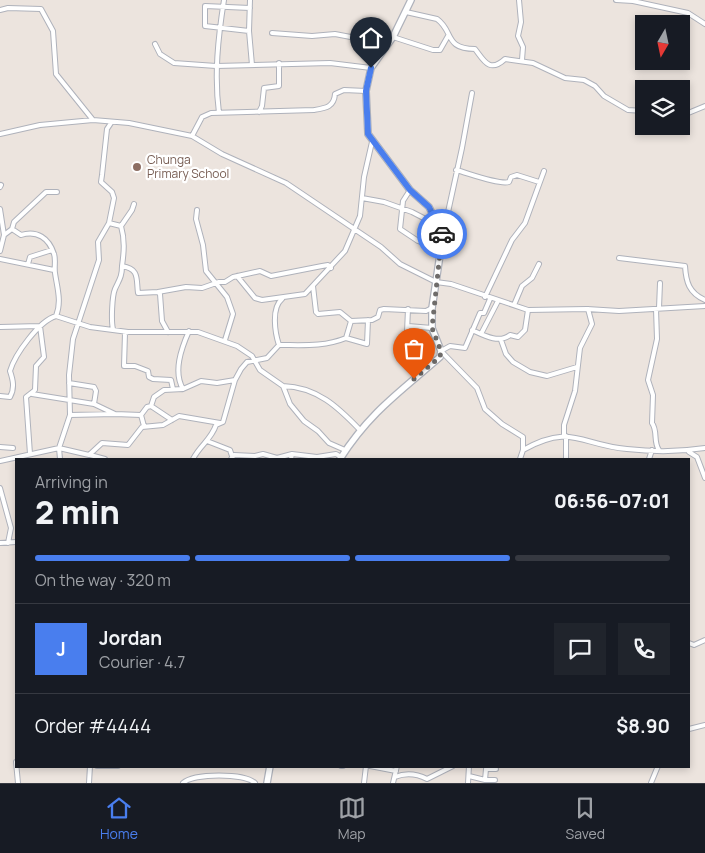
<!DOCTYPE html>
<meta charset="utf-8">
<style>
:root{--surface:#171b24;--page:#20242c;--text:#f1f3f6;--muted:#9ea1a6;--line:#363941;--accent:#497eee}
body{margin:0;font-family:Manrope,sans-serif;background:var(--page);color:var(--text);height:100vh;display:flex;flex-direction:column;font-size:19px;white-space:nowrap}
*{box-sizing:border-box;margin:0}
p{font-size:16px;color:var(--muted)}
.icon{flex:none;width:28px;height:28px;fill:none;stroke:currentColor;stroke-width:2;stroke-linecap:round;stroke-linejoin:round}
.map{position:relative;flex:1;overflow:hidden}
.sheet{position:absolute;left:15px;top:458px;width:675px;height:310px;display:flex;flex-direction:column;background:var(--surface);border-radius:0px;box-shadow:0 2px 8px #0003}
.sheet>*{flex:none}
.needle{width:32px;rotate:189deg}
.tools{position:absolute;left:635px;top:15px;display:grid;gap:10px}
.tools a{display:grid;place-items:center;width:55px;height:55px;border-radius:0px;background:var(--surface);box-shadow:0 2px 8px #0003;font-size:25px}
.pin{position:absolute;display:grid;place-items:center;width:42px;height:42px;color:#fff;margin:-51px -21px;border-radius:50% 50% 50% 0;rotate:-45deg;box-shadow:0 0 5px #0007}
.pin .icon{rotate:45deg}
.courier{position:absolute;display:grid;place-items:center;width:50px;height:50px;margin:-25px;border:4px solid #497eee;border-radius:50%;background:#fff;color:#222;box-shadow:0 1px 6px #0007}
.headline em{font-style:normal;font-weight:800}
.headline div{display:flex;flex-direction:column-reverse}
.headline{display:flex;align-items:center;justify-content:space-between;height:85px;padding:0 20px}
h1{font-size:32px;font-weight:800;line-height:38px}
.bar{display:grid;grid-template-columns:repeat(4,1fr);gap:8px 5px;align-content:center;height:60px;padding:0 20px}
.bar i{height:6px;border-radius:4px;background:var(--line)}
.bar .active{background:var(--accent)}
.bar p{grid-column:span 4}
.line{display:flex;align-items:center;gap:12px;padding:0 20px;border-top:1px solid var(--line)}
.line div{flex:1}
.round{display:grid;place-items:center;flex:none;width:52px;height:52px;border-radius:0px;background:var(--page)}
.tabs{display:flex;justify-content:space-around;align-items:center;height:70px;border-top:1px solid var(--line);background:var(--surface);font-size:14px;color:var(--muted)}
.tabs a{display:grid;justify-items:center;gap:2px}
.tabs .active{color:var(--accent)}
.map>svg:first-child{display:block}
</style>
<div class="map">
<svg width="705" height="783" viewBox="0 0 705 783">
<rect width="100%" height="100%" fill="#ece4de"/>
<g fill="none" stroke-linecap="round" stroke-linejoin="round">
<g stroke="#afb2bb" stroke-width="6">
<path id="street" d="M250 0 249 31 252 65
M519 0 521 22 518 36 523 47 522 60
M616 0 633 1 688 13 705 24
M0 10 8 8 41 9 53 31 56 74 93 120
M406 12 437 19C454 31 444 49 475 49 483 59 489 74 505 59L533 63 565 78 584 80 595 86 604 96 628 110 644 111
M249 31 205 26V6L250 8
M272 33 312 36 335 34 387 44
M393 37 433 50H440L448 36
M155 44 160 54 174 63 216 66 330 63 371 68
M259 112 262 106 264 88 279 86V63
M219 113C214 75 218 38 224 0
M681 116 705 106
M111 123 107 129 102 175 101 182 112 192 114 198 109 223 121 226C125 240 124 252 122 266 140 269 136 279 138 293L158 292 160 294 162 321 168 332
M0 134 40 125 93 120 129 123 192 136 222 154 286 183 381 247 400 264 436 282 451 284 528 310 587 309 619 311 705 306
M192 136 202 117 211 113 314 110C326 108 334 107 335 94L344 90 366 91
M456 170C468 173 499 185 509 182L511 177 517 175 539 182
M0 187 1 185
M410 190 403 201 400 229 418 241 442 250
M362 198 384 202 412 212 439 226
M0 209 4 235
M197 210 196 219 203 245 206 271 227 297 233 314 225 340
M121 226 132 210 134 204
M443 235 462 148 472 93
M0 251 4 235 12 229
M619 258 685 266C686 282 689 293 705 300
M0 259 54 270
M28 264 30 257 52 250
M237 276 255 298 262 300 305 294 345 251 360 216 364 177 372 142
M313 286 316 312 318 314 340 312 351 321
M158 292 186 287 202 288 219 282H225L233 277 260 271 271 276 322 266 328 265 331 268
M485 297 512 240 525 223 544 171
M490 299 484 313H480L465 348 450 346 441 351 477 388 485 409 502 424 523 437V450L520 459
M514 305 522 286 532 278 539 264
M659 308 660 283
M656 309 657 339 648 380 653 395 652 423C658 431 653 442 659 450
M56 316C62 302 57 287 55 273 54 267 56 259 54 254 49 238 37 230 21 235L12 229 14 222 46 192H57
M408 326 432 328
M0 327 40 326 44 357 36 366 35 390 26 397 30 454
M113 329C111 321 112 296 115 289 119 280 122 277 122 266
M472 330C483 335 499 344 510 335L518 337 525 330 528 310
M128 332 125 333 124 366H135L148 371 149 377 153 379 171 380 173 389
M481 334 498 301
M404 335 407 332 408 309
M346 338 367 344 368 320
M501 340 506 354 513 362 530 372 547 376 577 367
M279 345C302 345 324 347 346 338L351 321 372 320 378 317 380 310 384 309 426 311 432 308
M69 383 94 387 96 391 94 404 115 414 141 415
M283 386C317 387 338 407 360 430
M183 389C173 372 181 349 189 331
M32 394 94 404
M0 396 10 397C15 388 13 380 10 371 15 354 39 321 56 316L90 327 128 332H198L237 346 252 356 260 370 283 386 290 404 304 421 318 431 329 443 345 450
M151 406 172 420
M70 415 115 414
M144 426 141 415 147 407 151 406 154 397 164 390 183 389 201 381 217 383 235 380
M564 436V425L575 391 580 348 592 324 588 309
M566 436V459
M207 441 230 450 232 456
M0 447 13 448
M523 450C572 423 580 445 627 449 653 452 679 452 705 448
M689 452 697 457 705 478
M90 455 105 459
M60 459 59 448 89 455 102 443 128 445 142 427 163 425 179 416 220 423
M193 459C200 445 211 440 216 425L223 422 235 380 241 369 247 362 267 358 279 345C275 333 271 308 282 299
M231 459 234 455 255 456 263 454 277 458 292 454
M291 459 292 454 317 457 336 454 341 457
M649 459 652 450
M0 461 59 448 70 415 69 375 73 339 99 260 98 242 109 223
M0 488 11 528 8 543
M0 543 16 542
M689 643 694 645 705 640
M689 729 705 725
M16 762 18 783
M97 766H118
M341 766H343
M370 766 396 771
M469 776 485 780H495
M395 777C405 773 417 774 427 779L453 766
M485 780 486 769H496
M89 783 90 766
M183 783C194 773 244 773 255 783
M364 783 366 766
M393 783 397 766
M468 783 469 766
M651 783 658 766"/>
</g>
<g stroke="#afb2bb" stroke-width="8">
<path id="secondary" d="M340 459C370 412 400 392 440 357L441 351 432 328V308L443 235 429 207 410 190 368 134 366 91 371 68 393 37 411 0
M267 783 270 766"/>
</g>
<use href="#street" stroke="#fff" stroke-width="4"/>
<use href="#secondary" stroke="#fff" stroke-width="5.5"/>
</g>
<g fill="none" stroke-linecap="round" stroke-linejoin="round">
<path stroke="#6f6c6a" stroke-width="5" stroke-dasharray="0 9" d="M414 379 440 357 441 351 432 328 442 234"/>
<path stroke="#497eee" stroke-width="6" d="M371 68 366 91 368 134 410 190 429 207 442 234"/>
</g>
<circle fill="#8d6e63" stroke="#fff" stroke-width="2" cx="137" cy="167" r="5"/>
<g text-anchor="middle" stroke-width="4.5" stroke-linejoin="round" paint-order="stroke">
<g font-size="12" fill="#785e54" stroke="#fff" text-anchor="start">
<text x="147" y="164">Chunga<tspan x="147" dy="14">Primary School</tspan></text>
</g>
</g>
</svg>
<div class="tools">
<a><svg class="needle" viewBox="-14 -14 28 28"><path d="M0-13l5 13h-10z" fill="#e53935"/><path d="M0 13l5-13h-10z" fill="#9ea1a6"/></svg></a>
<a><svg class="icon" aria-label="layers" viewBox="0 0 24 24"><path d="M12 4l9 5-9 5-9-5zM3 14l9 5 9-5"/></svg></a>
</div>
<div class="pin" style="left:414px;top:379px;background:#ea580c"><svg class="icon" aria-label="bag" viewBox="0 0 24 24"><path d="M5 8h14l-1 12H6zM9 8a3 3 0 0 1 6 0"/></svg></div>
<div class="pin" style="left:371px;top:68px;background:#1f2937"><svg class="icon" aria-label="home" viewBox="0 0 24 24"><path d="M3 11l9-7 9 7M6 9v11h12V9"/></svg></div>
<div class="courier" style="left:442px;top:234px"><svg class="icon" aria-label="car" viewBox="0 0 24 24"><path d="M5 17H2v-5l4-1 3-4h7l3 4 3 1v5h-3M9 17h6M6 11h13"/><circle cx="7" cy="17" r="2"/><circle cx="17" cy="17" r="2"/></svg></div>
<section class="sheet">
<div class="headline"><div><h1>2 min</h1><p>Arriving in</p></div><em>06:56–07:01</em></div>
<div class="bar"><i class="active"></i><i class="active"></i><i class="active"></i><i></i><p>On the way · 320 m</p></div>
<div class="line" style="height:90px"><b class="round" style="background:var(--accent);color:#fff">J</b><div><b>Jordan</b><p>Courier · 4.7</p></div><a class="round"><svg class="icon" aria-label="chat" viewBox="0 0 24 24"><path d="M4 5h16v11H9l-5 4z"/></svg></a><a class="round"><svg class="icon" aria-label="phone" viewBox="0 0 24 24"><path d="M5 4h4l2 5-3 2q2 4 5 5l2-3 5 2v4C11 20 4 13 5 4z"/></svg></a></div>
<div class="line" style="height:65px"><div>Order #4444</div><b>$8.90</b></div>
</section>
</div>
<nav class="tabs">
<a class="active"><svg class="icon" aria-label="home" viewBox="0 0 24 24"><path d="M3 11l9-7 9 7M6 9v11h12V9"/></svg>Home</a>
<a><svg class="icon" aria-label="map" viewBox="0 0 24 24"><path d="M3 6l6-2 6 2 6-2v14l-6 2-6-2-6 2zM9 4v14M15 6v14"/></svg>Map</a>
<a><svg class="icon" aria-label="saved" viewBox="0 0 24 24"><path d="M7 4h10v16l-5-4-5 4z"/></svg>Saved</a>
</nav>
